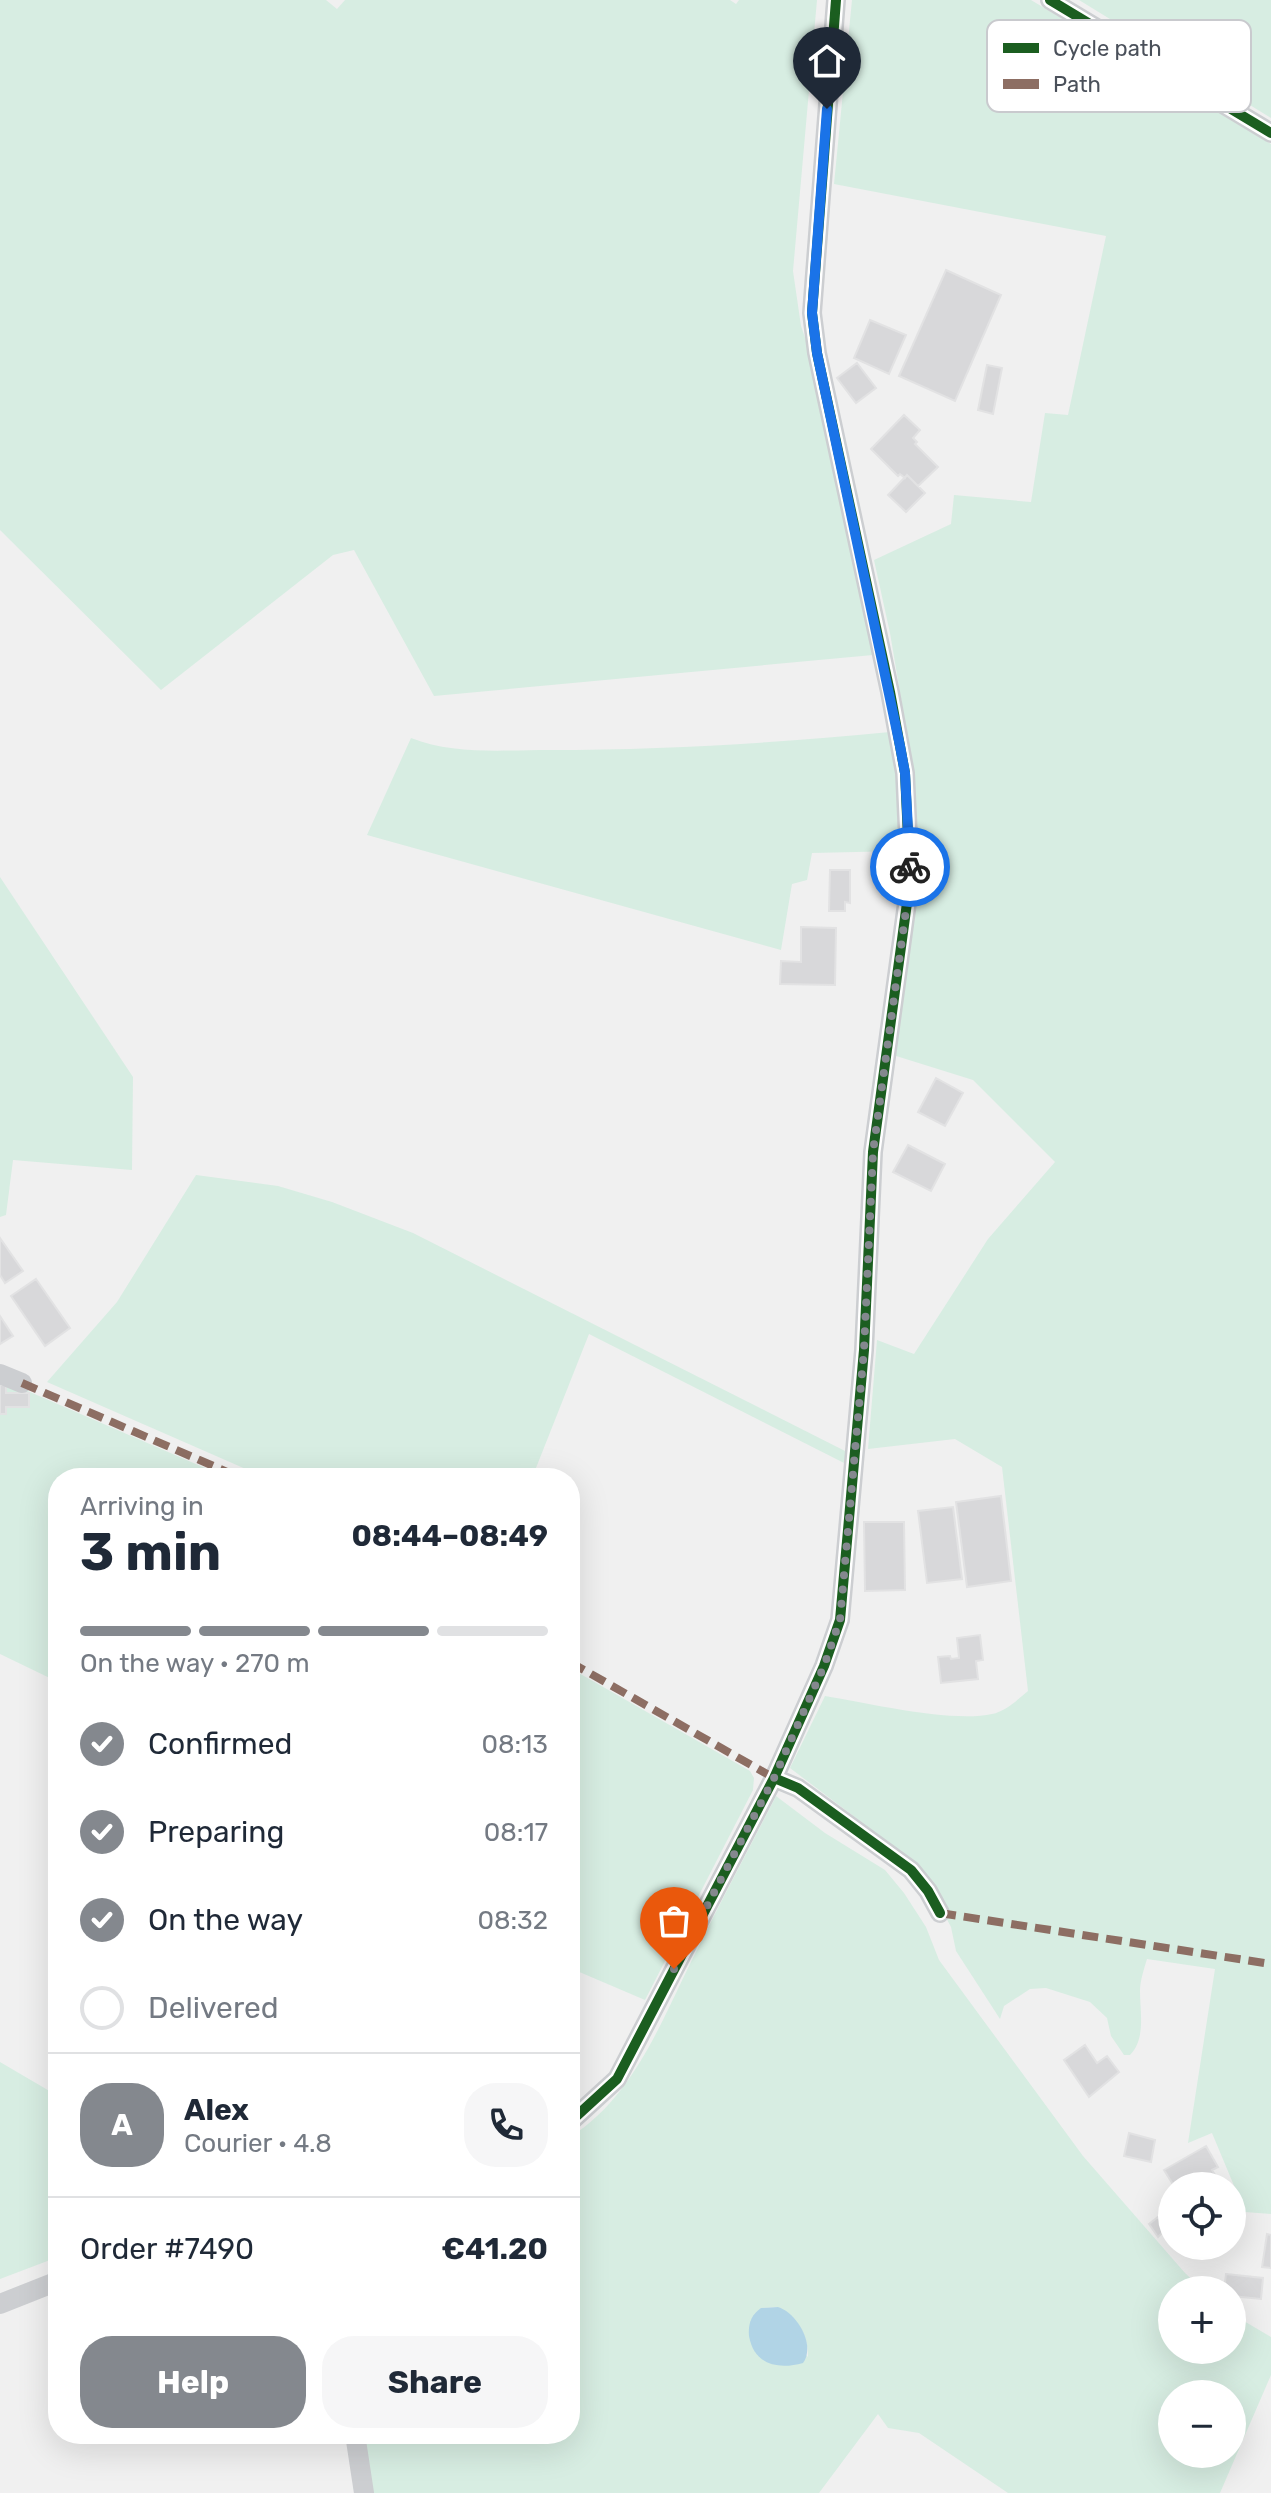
<!DOCTYPE html>
<meta charset="utf-8">
<style>
:root{--surface:#fff;--page:#f6f6f7;--text:#1f2937;--muted:#747a83;--line:#e0e1e3;--accent:#84888e}
body{margin:0;font-family:Rubik,sans-serif;background:var(--page);color:var(--text);height:100vh;display:flex;flex-direction:column;font-size:30px;white-space:nowrap}
*{box-sizing:border-box;margin:0}
p{font-size:26px;color:var(--muted)}
.icon{flex:none;width:44px;height:44px;fill:none;stroke:currentColor;stroke-width:2;stroke-linecap:round;stroke-linejoin:round}
.map{position:relative;flex:1;overflow:hidden}
.side{position:absolute;left:48px;top:1468px;width:532px;height:976px;display:flex;flex-direction:column;background:var(--surface);border-radius:32px;box-shadow:0 8px 32px #0002}
.side>*{flex:none}
.controls{position:absolute;left:1158px;top:2172px;display:grid;gap:16px}
.controls a{display:grid;place-items:center;width:88px;height:88px;border-radius:50%;background:var(--surface);box-shadow:0 8px 32px #0002;font-size:40px}
.pin{position:absolute;display:grid;place-items:center;width:68px;height:68px;color:#fff;margin:-82px -34px;border-radius:50% 50% 50% 0;rotate:-45deg;box-shadow:0 0 8px #0007}
.pin .icon{rotate:45deg}
.courier{position:absolute;display:grid;place-items:center;width:80px;height:80px;margin:-40px;border:6px solid #1a73e8;border-radius:50%;background:#fff;color:#222;box-shadow:0 2px 10px #0007}
.head em{font-style:normal;font-weight:700}
.head div{display:flex;flex-direction:column-reverse}
.head{display:flex;align-items:center;justify-content:space-between;height:136px;padding:0 32px}
h1{font-size:52px;font-weight:700;line-height:60px}
.bar{display:grid;grid-template-columns:repeat(4,1fr);gap:12px 8px;align-content:center;height:96px;padding:0 32px}
.bar i{height:10px;border-radius:6px;background:var(--line)}
.bar .selected{background:var(--accent)}
.bar p{grid-column:span 4}
.line{display:flex;align-items:center;gap:20px;padding:0 32px;border-top:2px solid var(--line)}
.line div{flex:1}
.round{display:grid;place-items:center;flex:none;width:84px;height:84px;border-radius:32px;background:var(--page)}
ol{padding:0 32px;list-style:none}
li{display:flex;align-items:center;gap:24px;height:88px}
li p{margin-inline-start:auto}
li .icon{padding:8px;border-radius:50%;background:var(--accent);color:#fff;stroke-width:4}
li:last-child{color:var(--muted)}
li i{width:44px;height:44px;border:4px solid var(--line);border-radius:50%}
.button{display:flex;gap:16px;margin-top:auto;padding:16px 32px}
.button a{flex:1;height:92px;border-radius:32px;background:var(--accent);color:#fff;font-size:32px;font-weight:700;line-height:92px;text-align:center}
.button a+a{background:var(--page);color:var(--text)}
.map>svg:first-child{display:block}
</style>
<div class="map">
<svg width="1271" height="2493" viewBox="0 0 1271 2493">
<rect width="100%" height="100%" fill="#f0f0f0"/>
<path fill="#d7ede2" fill-rule="evenodd" d="M0 0H326L337 9 345 0H730L736 4 739 0H817L793 271 801 326 815 367 873 655 434 696 354 550 333 555 161 690 0 530Z
M852 0H1031L1271 144V2214L1245 2212 1212 2133 1188 2143 1215 1969 1147 1959C1144 1969 1140 1981 1140 1991 1140 2012 1146 2039 1130 2055H1124L1111 2036 1107 2018 1090 2002 1046 1988 1030 1989 1004 2006 1000 2019 956 1951 951 1927 918 1865 790 1768 825 1696C868 1703 952 1723 992 1714 1006 1711 1017 1700 1028 1691L1002 1467 955 1439 868 1449 877 1340 914 1354 988 1239 1055 1162 973 1080 893 1055 905 722 890 633 874 560 951 524 954 495 1031 502 1045 413 1068 415 1106 236 834 184Z
M1079 0H1271V118Z
M890 732 898 784 900 851 812 853 807 880 792 884 781 950 367 835 411 738C453 755 504 750 549 750 663 750 776 743 890 732Z
M0 877 133 1077 132 1170 13 1160 6 1215 0 1217Z
M196 1175 278 1186 332 1202 413 1233 849 1453 848 1465 589 1334 532 1478H266L47 1382 117 1302Z
M0 1379 228 1478H58V1682L0 1654Z
M570 1668 750 1771 754 1778 753 1790 645 2000 570 1968Z
M776 1796 825 1833 885 1870 904 1893 926 1927 939 1960 1083 2156 1185 2273 1203 2290H1172V2350H1232V2314L1271 2337V2375L1220 2493H1008L919 2433 888 2428 878 2414 819 2493H372L364 2434H570V2137C636 2096 664 2014 698 1948 723 1897 750 1847 776 1796ZM778 2307C797 2319 808 2332 808 2357L761 2308ZM1172 2394H1232V2454H1172Z
M0 2062 58 2096V2257L0 2279Z"/>
<path fill="#b1d4e6" d="M778 2307C797 2313 816 2345 803 2363 778 2370 754 2365 749 2336 748 2324 751 2315 761 2308Z"/>
<path fill="#d8d8da" stroke="#e2e2e3" stroke-width="2" d="M946 270 1001 295 955 401 899 376Z
M870 320 906 335 889 374 854 358Z
M857 363 876 388 856 403 837 378Z
M987 365 1002 368 993 414 978 410Z
M904 415 920 430 913 438 917 442 915 444 938 467 918 486 907 475 905 478 900 474 898 476 871 449Z
M907 475 925 493 906 512 888 495Z
M830 870H850V903L845 902V911H829Z
M801 927 836 928 835 985 780 984 781 961 801 962Z
M936 1078 963 1093 945 1126 918 1112Z
M908 1145 945 1164 931 1191 893 1172Z
M0 1238 23 1271 5 1283 0 1275Z
M36 1279 70 1328 45 1346 11 1296Z
M0 1316 13 1336 0 1344Z
M0 1385H6V1393H29V1407H6V1414H0Z
M1001 1496 1011 1581 967 1587 956 1502Z
M953 1507 962 1579 927 1583 918 1511Z
M864 1522H904L905 1590 865 1591Z
M980 1635 983 1660 976 1661 978 1679 941 1683 938 1657 950 1656 951 1659 959 1658 957 1638Z
M1085 2045 1097 2063 1107 2056 1119 2072 1089 2097 1064 2060Z
M1129 2133 1155 2140 1151 2162 1124 2156Z
M1206 2146 1218 2167 1212 2170 1222 2186H1174L1164 2170Z
M1158 2217 1167 2228 1158 2237 1149 2224Z
M1267 2234 1271 2235V2268L1262 2267Z
M1226 2274 1263 2278 1261 2299 1232 2296V2290H1224Z"/>
<g fill="none" stroke-linecap="round" stroke-linejoin="round">
<path stroke="#ccced1" stroke-width="20" d="M1050 0 1271 133
M0 1374 22 1383
M774 1778 798 1788 911 1870 928 1891 940 1913
M570 2122 617 2079 774 1778 824 1666 840 1620 864 1350 873 1152 910 881 905 773 890 692 817 353 812 313 836 0
M0 2304 58 2281
M355 2434 364 2493"/>
<path stroke="#8d6e63" stroke-width="8" stroke-dasharray="16 8" stroke-linecap="butt" d="M22 1383 241 1478
M570 1662 774 1778
M940 1913 1271 1964"/>
<g stroke="#fff" stroke-width="15">
<path id="cycleway" d="M1050 0 1271 133
M774 1778 798 1788 911 1870 928 1891 940 1913
M570 2122 617 2079 774 1778 824 1666 840 1620 864 1350 873 1152 910 881 905 773 890 692 817 353 812 313 836 0"/>
</g>
<use href="#cycleway" stroke="#1b5e20" stroke-width="10"/>
</g>
<g fill="none" stroke-linecap="round" stroke-linejoin="round">
<path stroke="#84888e" stroke-width="8" stroke-dasharray="0 14.4" d="M674 1969 774 1778 824 1666 840 1620 864 1350 873 1152 910 881V867"/>
<path stroke="#1a73e8" stroke-width="10" d="M827 109 812 313 817 353 900 746 905 773 910 867"/>
</g>
<rect x="987" y="20" width="264" height="92" rx="12" fill="#fff" stroke="#c9cace" stroke-width="2"/>
<rect x="1003" y="43" width="36" height="10" fill="#1b5e20"/>
<rect x="1003" y="79" width="36" height="10" fill="#8d6e63"/>
<g font-size="22" fill="#4a505a">
<text x="1053" y="56">Cycle path</text>
<text x="1053" y="92">Path</text>
</g>
</svg>
<div class="controls">
<a><svg class="icon" aria-label="locate" viewBox="0 0 24 24"><circle cx="12" cy="12" r="6"/><path d="M12 2v4M12 18v4M2 12h4M18 12h4"/></svg></a>
<a>+</a>
<a>−</a>
</div>
<div class="pin" style="left:674px;top:1969px;background:#ea580c"><svg class="icon" aria-label="bag" viewBox="0 0 24 24"><path d="M5 8h14l-1 12H6zM9 8a3 3 0 0 1 6 0"/></svg></div>
<div class="pin" style="left:827px;top:109px;background:#1f2937"><svg class="icon" aria-label="home" viewBox="0 0 24 24"><path d="M3 11l9-7 9 7M6 9v11h12V9"/></svg></div>
<div class="courier" style="left:910px;top:867px"><svg class="icon" aria-label="bike" viewBox="0 0 24 24"><circle cx="6" cy="16" r="4"/><circle cx="18" cy="16" r="4"/><path d="M6 16l4-8h5l3 8M10 8l3 8H6M13 5h3"/></svg></div>
<section class="side">
<div class="head"><div><h1>3 min</h1><p>Arriving in</p></div><em>08:44–08:49</em></div>
<div class="bar"><i class="selected"></i><i class="selected"></i><i class="selected"></i><i></i><p>On the way · 270 m</p></div>
<ol>
<li><svg class="icon" aria-label="check" viewBox="0 0 24 24"><path d="M5 12l5 5 9-10"/></svg>Confirmed<p>08:13</p></li>
<li><svg class="icon" aria-label="check" viewBox="0 0 24 24"><path d="M5 12l5 5 9-10"/></svg>Preparing<p>08:17</p></li>
<li><svg class="icon" aria-label="check" viewBox="0 0 24 24"><path d="M5 12l5 5 9-10"/></svg>On the way<p>08:32</p></li>
<li><i></i>Delivered</li>
</ol>
<div class="line" style="height:144px"><b class="round" style="background:var(--accent);color:#fff">A</b><div><b>Alex</b><p>Courier · 4.8</p></div><a class="round"><svg class="icon" aria-label="phone" viewBox="0 0 24 24"><path d="M5 4h4l2 5-3 2q2 4 5 5l2-3 5 2v4C11 20 4 13 5 4z"/></svg></a></div>
<div class="line" style="height:104px"><div>Order #7490</div><b>€41.20</b></div>
<div class="button"><a>Help</a><a>Share</a></div>
</section>
</div>
